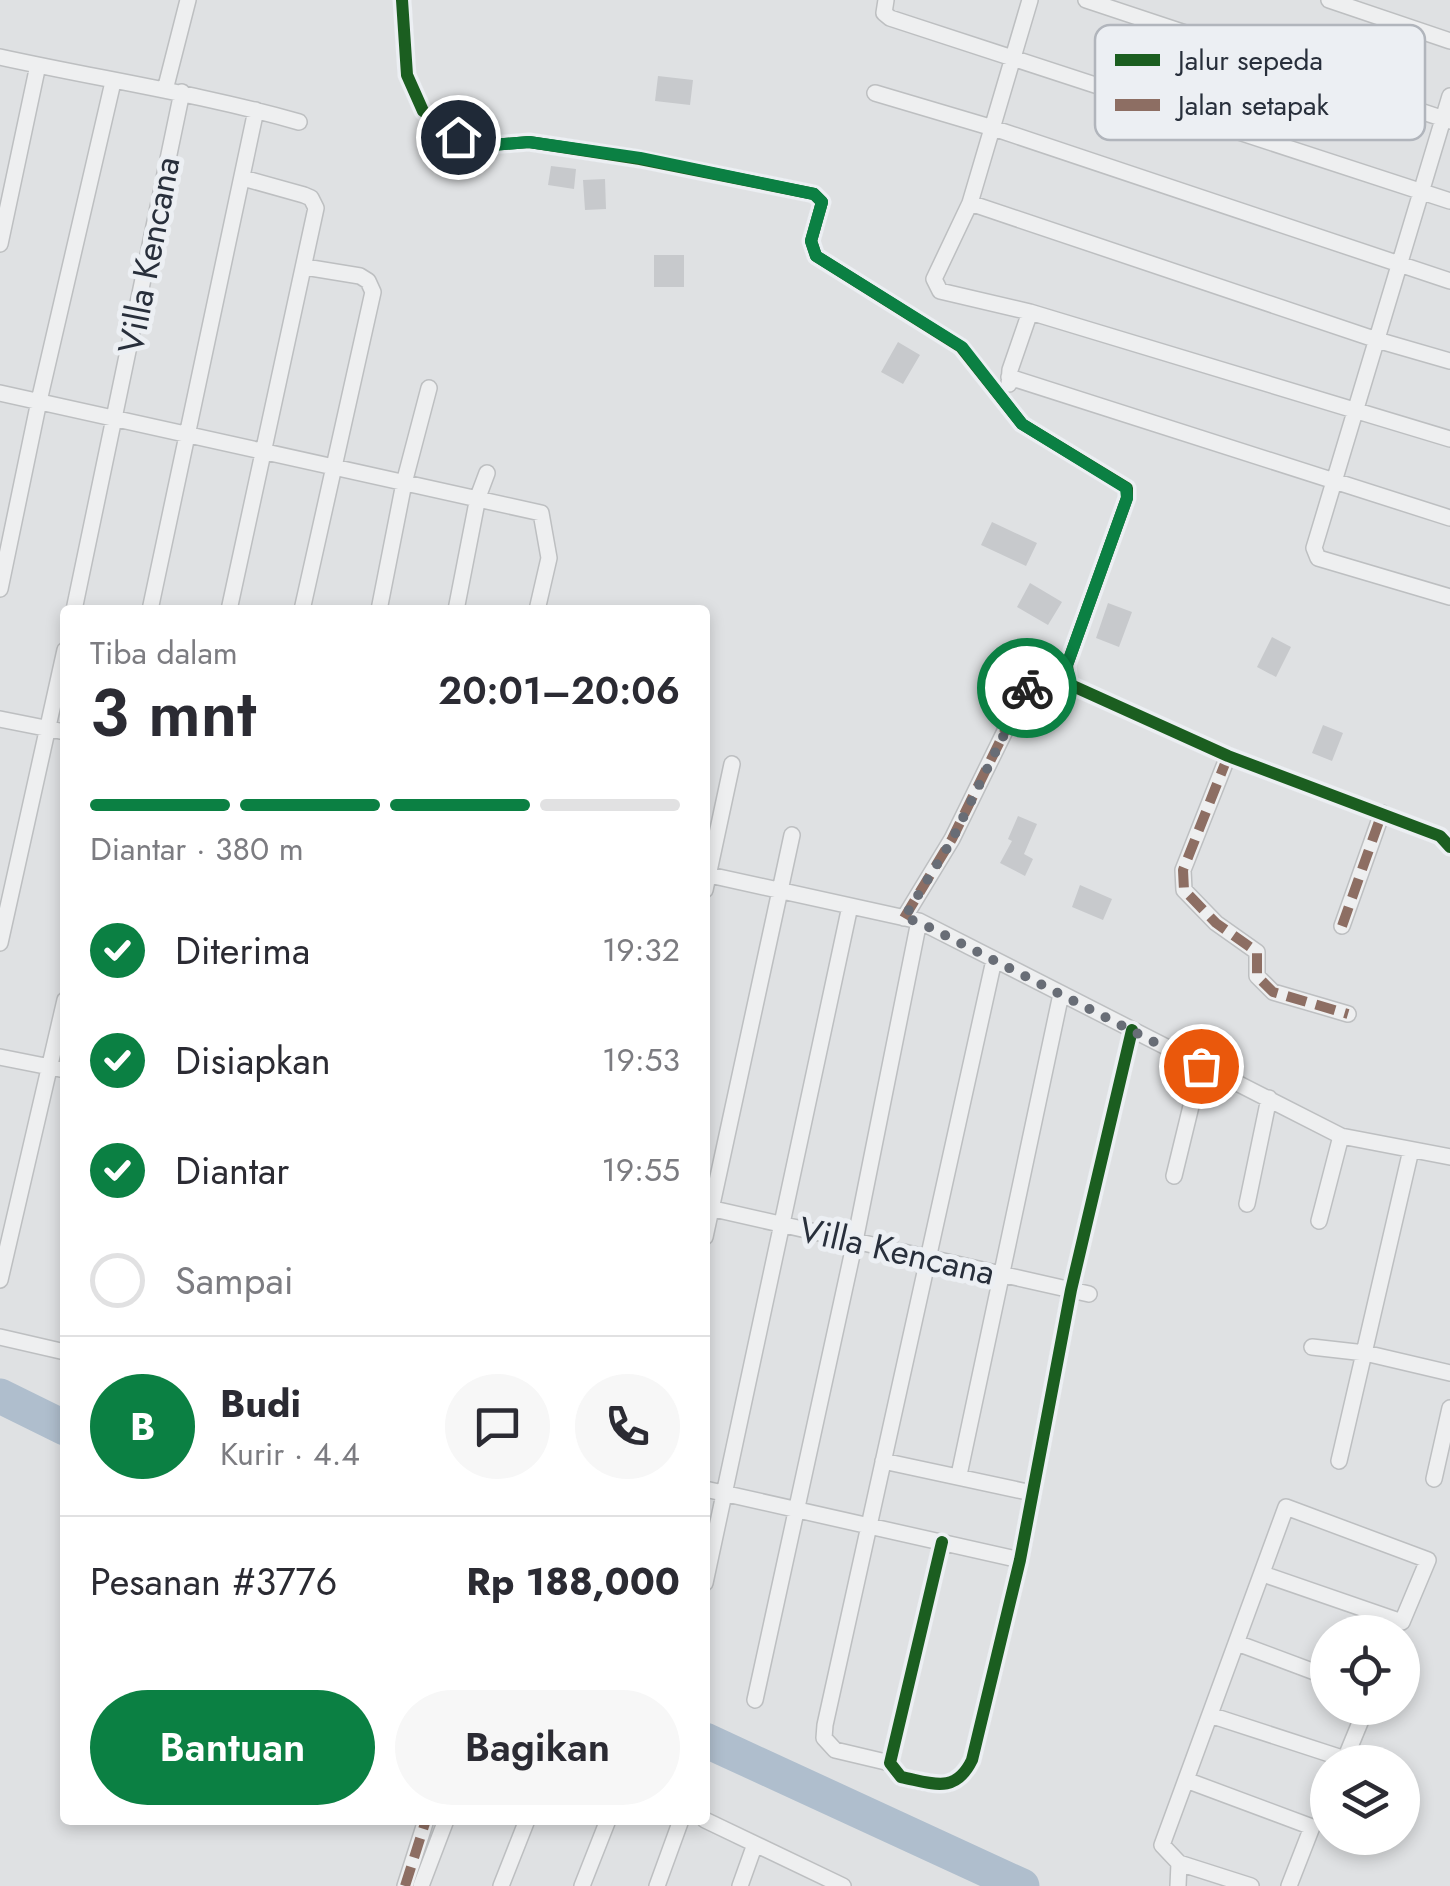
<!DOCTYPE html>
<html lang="id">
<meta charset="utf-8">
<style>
:root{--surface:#fff;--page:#f7f7f7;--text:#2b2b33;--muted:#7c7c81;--line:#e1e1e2;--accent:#0b8043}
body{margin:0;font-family:Jost,sans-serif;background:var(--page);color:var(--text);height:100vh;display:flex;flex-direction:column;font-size:38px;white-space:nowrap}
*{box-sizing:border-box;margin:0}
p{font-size:32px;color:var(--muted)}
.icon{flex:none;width:55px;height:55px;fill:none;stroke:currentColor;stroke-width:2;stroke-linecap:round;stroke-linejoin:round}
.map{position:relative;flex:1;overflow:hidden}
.panel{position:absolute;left:60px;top:605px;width:650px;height:1220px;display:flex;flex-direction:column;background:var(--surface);border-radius:10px;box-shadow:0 5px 15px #0003}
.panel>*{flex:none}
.tools{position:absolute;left:1310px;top:1615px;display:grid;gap:20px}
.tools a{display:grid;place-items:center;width:110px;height:110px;border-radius:50%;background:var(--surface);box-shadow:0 5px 15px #0003;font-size:50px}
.pin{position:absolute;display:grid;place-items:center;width:85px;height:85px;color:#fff;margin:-42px;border:5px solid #fff;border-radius:50%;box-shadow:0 2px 10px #0007}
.courier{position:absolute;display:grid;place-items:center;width:100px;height:100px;margin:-50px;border:8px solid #0b8043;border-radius:50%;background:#fff;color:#222;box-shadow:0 2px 12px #0007}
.headline em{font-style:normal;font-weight:600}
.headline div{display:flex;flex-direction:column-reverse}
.headline{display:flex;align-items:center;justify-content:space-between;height:170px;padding:0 30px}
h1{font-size:65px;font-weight:600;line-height:75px}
.bar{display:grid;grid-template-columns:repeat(4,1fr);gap:15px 10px;align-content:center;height:120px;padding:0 30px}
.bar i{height:12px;border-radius:8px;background:var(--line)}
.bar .on{background:var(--accent)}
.bar p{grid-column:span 4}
.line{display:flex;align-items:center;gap:25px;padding:0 30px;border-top:2px solid var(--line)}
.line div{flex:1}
.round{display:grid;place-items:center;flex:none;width:105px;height:105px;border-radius:52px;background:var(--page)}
ol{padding:0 30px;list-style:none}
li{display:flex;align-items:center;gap:30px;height:110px}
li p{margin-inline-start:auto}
li .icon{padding:10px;border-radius:50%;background:var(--accent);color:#fff;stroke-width:4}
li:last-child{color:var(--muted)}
li i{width:55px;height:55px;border:5px solid var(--line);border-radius:50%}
.button{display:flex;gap:20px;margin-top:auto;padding:20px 30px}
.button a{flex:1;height:115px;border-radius:60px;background:var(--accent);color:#fff;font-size:40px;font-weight:600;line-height:115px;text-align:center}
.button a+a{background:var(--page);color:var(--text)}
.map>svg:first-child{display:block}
</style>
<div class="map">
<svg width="1450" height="1886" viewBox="0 0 1450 1886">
<rect width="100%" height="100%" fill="#dfe1e3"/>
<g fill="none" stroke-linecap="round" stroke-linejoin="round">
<path stroke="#afbecd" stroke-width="35" d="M0 1396 65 1428
M705 1740 1022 1886"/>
</g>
<path fill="#c7c9cc" d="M658 76 693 80 690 105 655 101Z
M551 166 576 169 574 189 548 185Z
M605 179 606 209 585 210 583 180Z
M654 255H684V287H654Z
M898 342 920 355 903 384 881 372Z
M992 522 1037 543 1026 566 981 545Z
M1030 583 1062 602 1048 625 1017 607Z
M1108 603 1132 612 1119 647 1096 638Z
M1272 637 1291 647 1276 677 1257 667Z
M1323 725 1343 733 1332 761 1312 753Z
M1018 816 1037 824 1024 854 1033 859 1025 876 1000 863 1012 841 1008 839Z
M1080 885 1112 899 1103 920 1072 907Z"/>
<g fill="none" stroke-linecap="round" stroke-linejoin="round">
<g stroke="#bdbfc1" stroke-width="18">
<path id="minor" d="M402 0 407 75 423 111 458 137 480 146 529 142 640 159 814 194 822 202 811 241 816 256 961 347 1022 424 1127 488V498L1067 665 1069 682 1073 686 1228 756 1440 836 1450 847
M886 0 884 13 890 18 1450 201
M1030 0 970 203 934 279 940 291 1030 312 1450 439
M1086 0 1450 121
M1329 0 1450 41
M0 57C100 79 201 94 299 122
M165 90 188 0
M875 93 993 128 1450 281
M1450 96 1314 548 1318 558 1450 597
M970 203 1377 340 1450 361
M0 244 38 65
M1009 377 1450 518
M1009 384 1010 370 1030 312
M0 393 541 513 549 558 537 610
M0 589 39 401 113 82
M74 610 182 92
M150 610 256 110
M229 610 316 208 311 198 304 195 243 178
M302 610 373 292 368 281 360 276 305 267
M379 610 404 483 429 388
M456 610 478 497 487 473
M0 719 65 732
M1228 756 1183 870 1184 890 1216 923 1257 952V976L1273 992 1348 1014
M705 874 919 921 1341 1136 1450 1157
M705 890 732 764
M904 918 952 839 1031 678 1067 665
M1342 926 1382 813
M0 943 65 650
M0 1057 65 1070
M1174 1176 1201 1065
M1247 1204 1269 1098
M705 1207 1089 1294
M1319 1221 1341 1136
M705 1237 792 835
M0 1280 65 1000
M0 1337 65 1352
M1312 1347 1365 1353 1450 1373
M883 1461 1032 1493
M1339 1461 1411 1150
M959 1475 1061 994
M1434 1479 1450 1408
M705 1489 1020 1560
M942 1542 890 1763 901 1777C932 1783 955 1795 972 1760L1020 1560 1071 1290 1132 1030
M705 1583 850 906
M1237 1643 1328 1677
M755 1700 855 1241 919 921
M1210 1715 1345 1759 1366 1708
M890 1763 835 1750 824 1738 825 1725 994 960
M1186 1780 1312 1827 1289 1886
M705 1820 843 1886
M1179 1863 1251 1886
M405 1886 426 1820
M421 1886 446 1820
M501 1886 527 1820
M582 1886 608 1820
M657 1886 681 1820
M740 1886 755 1844
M1178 1886 1179 1863 1162 1845 1286 1507 1428 1560 1402 1622 1263 1574"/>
</g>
<use href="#minor" stroke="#eeeff0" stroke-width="15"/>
<path stroke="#8d6e63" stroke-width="10" stroke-dasharray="20 10" stroke-linecap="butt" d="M1228 756 1183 870 1184 890 1216 923 1257 952V976L1273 992 1348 1014
M904 918 952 839 1031 678 1067 665
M1342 926 1382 813
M405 1886 426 1820"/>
<g stroke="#eceff3" stroke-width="19">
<path id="cycleway" d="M402 0 407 75 423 111 458 137 480 146 529 142 640 159 814 194 822 202 811 241 816 256 961 347 1022 424 1127 488V498L1067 665 1069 682 1073 686 1228 756 1440 836 1450 847
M942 1542 890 1763 901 1777C932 1783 955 1795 972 1760L1020 1560 1071 1290 1132 1030"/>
</g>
<use href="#cycleway" stroke="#1b5e20" stroke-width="12"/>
</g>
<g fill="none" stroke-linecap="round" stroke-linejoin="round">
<path stroke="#686d76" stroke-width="10" stroke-dasharray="0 18" d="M1027 688 952 840 904 918 919 922 1201 1066"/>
<path stroke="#0b8043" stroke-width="12" d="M458 137 480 146 529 142 640 158 814 194 822 202 811 241 816 256 962 347 1022 424 1126 488 1127 498 1067 665 1031 678 1027 688"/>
</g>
<g text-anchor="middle" stroke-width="10" stroke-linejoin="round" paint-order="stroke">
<g font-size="35" fill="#282f3b" stroke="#eceff3">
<text transform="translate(149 255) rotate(-79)" y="12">Villa Kencana</text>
<text transform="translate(897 1251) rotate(13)" y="12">Villa Kencana</text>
</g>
</g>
<rect x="1095" y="25" width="330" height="115" rx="15" fill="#eceff3" stroke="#b1b5bc" stroke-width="2.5"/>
<rect x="1115" y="54" width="45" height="12" fill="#1b5e20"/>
<rect x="1115" y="99" width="45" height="12" fill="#8d6e63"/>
<g font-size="28" fill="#282f3b">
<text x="1178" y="70">Jalur sepeda</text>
<text x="1178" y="115">Jalan setapak</text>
</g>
</svg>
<div class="tools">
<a><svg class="icon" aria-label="locate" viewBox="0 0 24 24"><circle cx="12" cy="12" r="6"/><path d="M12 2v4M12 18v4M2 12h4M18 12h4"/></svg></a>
<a><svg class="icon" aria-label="layers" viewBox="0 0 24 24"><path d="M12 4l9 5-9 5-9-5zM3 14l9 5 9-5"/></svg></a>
</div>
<div class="pin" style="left:1201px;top:1066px;background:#ea580c"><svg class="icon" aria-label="bag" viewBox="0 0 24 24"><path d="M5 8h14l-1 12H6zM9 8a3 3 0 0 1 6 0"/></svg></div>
<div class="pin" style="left:458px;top:137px;background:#1f2937"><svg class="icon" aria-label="home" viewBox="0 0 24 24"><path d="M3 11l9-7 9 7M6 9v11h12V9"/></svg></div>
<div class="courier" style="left:1027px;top:688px"><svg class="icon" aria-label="bike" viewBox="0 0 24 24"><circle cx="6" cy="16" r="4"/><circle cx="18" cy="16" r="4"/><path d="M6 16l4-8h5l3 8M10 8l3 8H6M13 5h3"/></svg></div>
<section class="panel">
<div class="headline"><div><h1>3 mnt</h1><p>Tiba dalam</p></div><em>20:01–20:06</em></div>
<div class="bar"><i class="on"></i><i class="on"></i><i class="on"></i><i></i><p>Diantar · 380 m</p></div>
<ol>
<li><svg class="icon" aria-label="check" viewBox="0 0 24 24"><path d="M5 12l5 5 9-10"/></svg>Diterima<p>19:32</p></li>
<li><svg class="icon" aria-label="check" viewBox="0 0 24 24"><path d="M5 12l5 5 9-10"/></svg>Disiapkan<p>19:53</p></li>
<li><svg class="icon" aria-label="check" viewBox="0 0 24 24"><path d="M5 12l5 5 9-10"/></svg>Diantar<p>19:55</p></li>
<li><i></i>Sampai</li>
</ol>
<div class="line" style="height:180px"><b class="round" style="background:var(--accent);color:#fff">B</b><div><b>Budi</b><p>Kurir · 4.4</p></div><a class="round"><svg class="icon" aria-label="chat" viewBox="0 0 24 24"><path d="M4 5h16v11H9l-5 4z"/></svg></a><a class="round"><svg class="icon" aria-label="phone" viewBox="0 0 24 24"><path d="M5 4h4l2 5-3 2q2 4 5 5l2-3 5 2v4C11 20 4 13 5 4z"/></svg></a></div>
<div class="line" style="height:130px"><div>Pesanan #3776</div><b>Rp 188,000</b></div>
<div class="button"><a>Bantuan</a><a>Bagikan</a></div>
</section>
</div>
